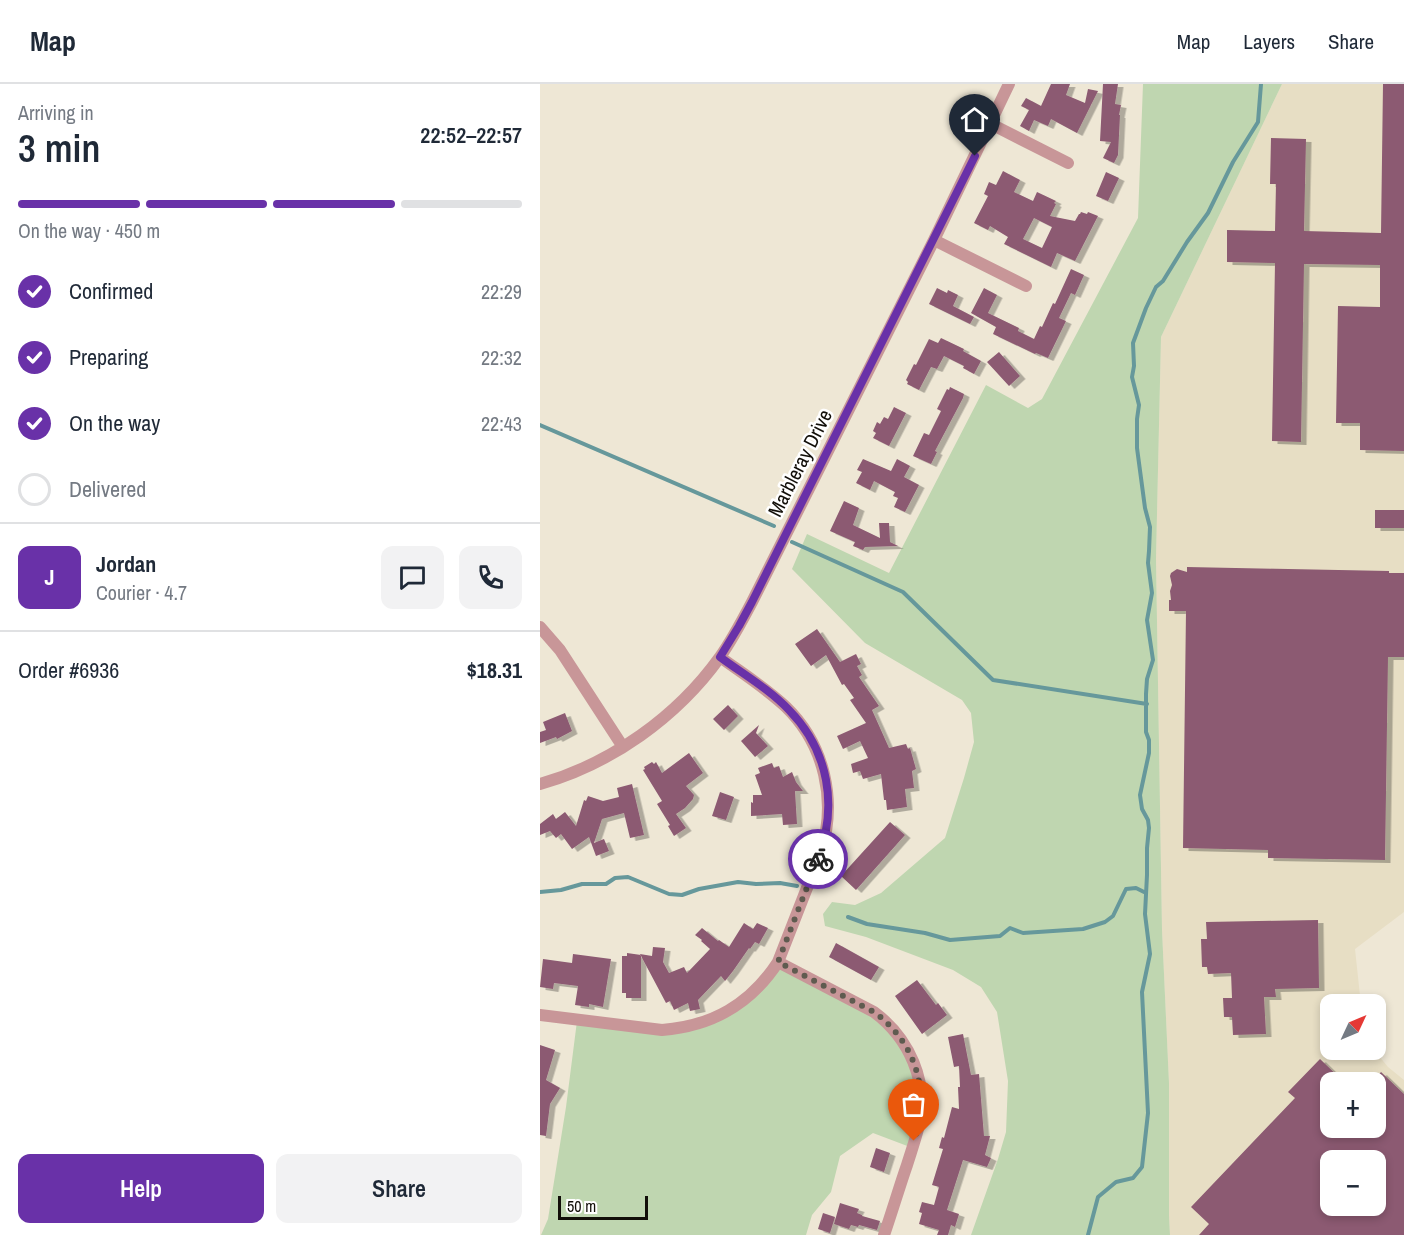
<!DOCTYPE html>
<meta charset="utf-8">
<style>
:root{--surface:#fff;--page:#f2f2f3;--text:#1f2937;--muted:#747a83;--line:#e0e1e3;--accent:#6931a8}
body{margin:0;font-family:"Archivo Narrow",sans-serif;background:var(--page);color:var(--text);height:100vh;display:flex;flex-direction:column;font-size:22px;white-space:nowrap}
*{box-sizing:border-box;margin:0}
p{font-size:20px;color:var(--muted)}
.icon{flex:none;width:33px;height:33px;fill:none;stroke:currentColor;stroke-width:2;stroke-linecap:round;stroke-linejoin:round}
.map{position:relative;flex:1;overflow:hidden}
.side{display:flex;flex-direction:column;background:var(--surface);width:540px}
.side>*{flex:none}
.needle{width:39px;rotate:46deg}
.buttons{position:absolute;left:780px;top:910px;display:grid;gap:12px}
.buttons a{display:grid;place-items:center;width:66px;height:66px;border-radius:12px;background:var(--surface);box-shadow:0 3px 9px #0003;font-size:30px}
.scale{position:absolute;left:18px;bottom:15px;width:90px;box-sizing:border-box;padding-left:6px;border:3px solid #120f09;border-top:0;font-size:16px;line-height:21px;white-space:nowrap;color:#120f09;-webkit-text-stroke:4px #fff;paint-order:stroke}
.pin{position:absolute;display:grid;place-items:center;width:51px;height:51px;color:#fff;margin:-62px -26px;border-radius:50% 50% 50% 0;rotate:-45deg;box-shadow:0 0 6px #0007}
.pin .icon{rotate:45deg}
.courier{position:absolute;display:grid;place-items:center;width:60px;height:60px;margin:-30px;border:4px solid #6931a8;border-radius:50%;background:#fff;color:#222;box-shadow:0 2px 8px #0007}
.head em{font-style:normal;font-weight:600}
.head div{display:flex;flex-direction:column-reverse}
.head{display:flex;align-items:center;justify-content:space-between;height:102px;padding:0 18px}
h1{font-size:39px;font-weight:600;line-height:45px}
.bar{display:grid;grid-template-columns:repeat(4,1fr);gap:9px 6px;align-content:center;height:72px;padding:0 18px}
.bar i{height:8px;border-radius:4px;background:var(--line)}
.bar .selected{background:var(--accent)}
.bar p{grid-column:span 4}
.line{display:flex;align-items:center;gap:15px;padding:0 18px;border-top:2px solid var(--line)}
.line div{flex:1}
.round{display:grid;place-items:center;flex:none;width:63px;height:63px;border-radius:12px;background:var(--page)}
ol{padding:0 18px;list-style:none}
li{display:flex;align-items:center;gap:18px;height:66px}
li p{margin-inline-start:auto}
li .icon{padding:6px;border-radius:50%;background:var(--accent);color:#fff;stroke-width:4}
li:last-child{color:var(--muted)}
li i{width:33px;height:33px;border:3px solid var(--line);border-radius:50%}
.cta{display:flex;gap:12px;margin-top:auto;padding:12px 18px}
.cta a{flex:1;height:69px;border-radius:12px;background:var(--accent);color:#fff;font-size:24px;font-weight:600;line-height:69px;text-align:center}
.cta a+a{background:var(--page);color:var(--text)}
header{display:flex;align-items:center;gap:36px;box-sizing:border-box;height:84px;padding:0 30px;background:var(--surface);border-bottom:2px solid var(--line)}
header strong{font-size:28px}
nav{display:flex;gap:33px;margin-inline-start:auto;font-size:21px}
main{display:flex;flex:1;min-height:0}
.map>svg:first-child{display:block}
</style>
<header>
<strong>Map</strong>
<nav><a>Map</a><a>Layers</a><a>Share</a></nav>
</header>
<main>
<section class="side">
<div class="head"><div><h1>3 min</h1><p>Arriving in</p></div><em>22:52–22:57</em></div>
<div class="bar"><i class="selected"></i><i class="selected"></i><i class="selected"></i><i></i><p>On the way · 450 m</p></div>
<ol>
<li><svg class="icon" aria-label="check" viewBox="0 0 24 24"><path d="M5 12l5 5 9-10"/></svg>Confirmed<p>22:29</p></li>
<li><svg class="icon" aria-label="check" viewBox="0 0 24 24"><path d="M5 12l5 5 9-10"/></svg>Preparing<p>22:32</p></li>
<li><svg class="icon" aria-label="check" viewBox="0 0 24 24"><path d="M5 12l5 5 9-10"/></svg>On the way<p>22:43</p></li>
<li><i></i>Delivered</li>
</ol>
<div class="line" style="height:108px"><b class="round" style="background:var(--accent);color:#fff">J</b><div><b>Jordan</b><p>Courier · 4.7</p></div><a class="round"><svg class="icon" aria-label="chat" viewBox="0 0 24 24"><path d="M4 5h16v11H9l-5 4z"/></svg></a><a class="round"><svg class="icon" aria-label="phone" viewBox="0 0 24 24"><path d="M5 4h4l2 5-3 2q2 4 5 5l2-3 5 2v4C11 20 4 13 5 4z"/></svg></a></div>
<div class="line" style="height:78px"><div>Order #6936</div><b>$18.31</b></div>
<div class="cta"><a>Help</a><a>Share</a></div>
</section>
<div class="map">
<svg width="864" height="1151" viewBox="0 0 864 1151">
<defs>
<filter id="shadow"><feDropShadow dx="5.5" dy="3" stdDeviation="0" flood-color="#0004"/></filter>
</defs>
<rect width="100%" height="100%" fill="#eee7d5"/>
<path fill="#e7dec4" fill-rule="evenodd" d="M742 0H864V828L815 865 821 921H790V966H834L848 983 864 996V1151H630L629 1132V999L622 846 616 475 621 253ZM790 999H836V1044H790ZM790 1077H836V1122H790Z"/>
<path fill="#bfd6b0" d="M603 0H742L621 253 616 475 622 846 629 999V1132L630 1151H431L458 1075 466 1048 468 997 457 928 441 903 413 886 326 853 285 842 283 830 292 818 315 821 341 809 405 754 424 694 434 658 431 629 422 616 325 559 252 485 267 450 349 489 446 301 488 324 502 315 598 134Z
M238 880 334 930 356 950 381 1009 370 1063 333 1049 300 1072 291 1108 272 1131 266 1151H1L8 1135 26 1023 37 937 104 946 174 936Z"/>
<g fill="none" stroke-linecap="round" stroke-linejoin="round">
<path stroke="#66989b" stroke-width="4" d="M0 341 234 442
M252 458 363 508 453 596 607 620
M0 808 21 806 42 800H66L75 794 88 793 129 810 142 811 159 805 198 798 216 800 240 799 257 802
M308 833 327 840 385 849 410 856 460 852 470 844 483 849 543 845 565 838 573 832 586 805 596 804 606 809
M548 1151 558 1113 576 1098 593 1094 602 1083 608 1029 602 908 610 870 605 830 607 791V764L609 744 608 736 602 725 600 711 609 669V656L606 648V610L607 595 613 576 607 536 612 509 608 479 609 467 610 443 605 424 597 364V335L599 321 592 293 594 282 593 259 606 224 616 203 623 197 647 158 668 129 693 78 718 38 721 0"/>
</g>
<path fill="#8c5a72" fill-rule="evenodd" filter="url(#shadow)" d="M511 0H530L526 11 545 19 548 5 558 7 537 49 511 35 508 42 494 36 489 47 480 42 489 26 481 22 486 14 501 22Z
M563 0H578L575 20 581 21 579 31H580L578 71 574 79 563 74 571 58 560 57Z
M843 0H864V367L820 366V339H796L798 222 840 223V181L764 180 761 358 732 357 735 179 687 178V146L735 147 736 100H730L731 54 766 55 764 147 841 149Z
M463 87 480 96 474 108 493 117 497 108 516 117 514 119 516 120 510 132 535 137 539 130H540L541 128 547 130 548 128 558 132 535 177 517 169 511 183 464 160 468 153 450 142 448 146 434 139 448 112 444 110 449 98 456 101ZM494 134 512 143 502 164 483 155Z
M566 88 579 94 568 117 556 112Z
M531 185 544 191 535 211 531 209 519 234 526 237 508 274 496 269 495 270 453 250 456 243 431 229 444 204 457 211 448 229 479 244 478 247 494 255 500 242 502 243 513 219 515 220Z
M397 204 407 209 408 206 418 211 413 222 434 233 430 240 389 220Z
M401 254 424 265 423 267 441 277 434 290 423 284 424 282 404 272 397 285 391 283 379 306 367 300 368 298 366 296 374 280 376 281 389 255 398 259Z
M459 268 480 292 469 302 447 278Z
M410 303 424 310 423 314 395 367 397 368 391 380 373 372 384 349 389 351 401 327 397 325 407 305 409 306Z
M354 323 366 329 349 362 333 354 336 349 333 347 337 338 340 340 344 333 348 335Z
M323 375 351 387 357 375 370 382 364 393 379 401 365 428 354 423 358 414 353 412 355 408 334 397 330 406 316 399 322 388 317 386Z
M304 417 319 424 313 441 340 454 339 439H349L350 458 358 462 325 463 323 466 313 462 315 458 290 447Z
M835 426H864V444H835Z
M647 483 849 487V489H864V573H848L845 776 728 774V766L643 764 646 527H629V516H631L630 507 632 501 630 492 631 489 637 485 647 488Z
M277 545 300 578 316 570 321 580 317 582 322 591 319 593 339 622 332 626 349 664 366 660 368 665 370 664 376 685 372 687 374 704 365 705 367 723 347 726 346 716H344L341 690 323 695 320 687 313 689 311 680 328 674 320 657 303 665 297 652 326 639 310 616 314 614 304 600 302 601 286 571 271 582 255 560Z
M188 621 198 632 184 646 173 635Z
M25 629 32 647 17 655 16 653 0 659V648L6 646 3 638Z
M219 641 216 649 228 662 215 673 201 657Z
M149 669 163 689 146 702 154 711 153 715 145 724 136 730 146 744 134 752 128 742 130 741 117 720 122 717 103 686 105 685 104 683 112 678 114 680 116 678 122 689Z
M232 679 234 684 239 682 243 693 252 688 256 698 263 707H255L257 740 243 741 242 730 211 732V718L213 719V711H222L215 691 220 689 218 684Z
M92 700 104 751 90 754 84 729 62 735 54 759 64 755 69 767 56 772 49 753 32 765 21 750 16 754 10 747 0 751V740L13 730 16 735 25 728 36 742 44 716 46 717 48 712 63 717 79 713 77 704Z
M180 708 194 713 186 736 172 732Z
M350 738 365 751 316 806 301 792Z
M778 836 779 904 735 905 736 913H724L726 950 693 951 692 933H684L683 914H692L691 889 668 890 667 883H662L661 855H667L666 838Z
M204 839 213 845 217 839 228 844 219 860 215 858 210 865 209 864 193 887 185 897 181 892 158 916 160 925 150 927 148 919 134 926 130 917 126 919 100 870 112 872 113 863 125 864 123 878 129 889 144 883 147 889 170 865 161 857 162 856 155 851 162 844 178 857 179 856 189 863Z
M296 859 339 883 331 896 289 873Z
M87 869 101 871V914H86V909H82V872H87Z
M33 870 71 875 63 923 49 920V923L35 921 38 902 14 899 13 905 0 903 3 875 32 879Z
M377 896 396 921 398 919 407 931 382 950 355 912Z
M423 950 431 991 439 990 444 1052H450L445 1071 451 1074 447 1083 423 1076 407 1126 419 1130 415 1143 411 1141 408 1151H397L399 1146 379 1140 382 1129 379 1128 382 1118 394 1121 399 1103 392 1101 403 1065 399 1064 402 1053 404 1054 412 1023 419 1025 418 1003H420L419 982 414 983 408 953Z
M0 961 15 966 6 996 20 1004 10 1020 6 1052 0 1051Z
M780 975 805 999H790V1044H836V994L841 988 864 1010V1151H659L669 1140 651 1123 755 1014 748 1008ZM790 1077H836V1122H790Z
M336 1064 350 1069 344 1088 330 1083Z
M300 1119 319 1125 317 1129 322 1131V1132L340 1137 337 1146 319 1141 318 1143 311 1141 309 1145 294 1140Z
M283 1129 295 1133 290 1149 278 1145Z"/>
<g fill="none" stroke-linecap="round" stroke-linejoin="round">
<path stroke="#c89698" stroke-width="12" d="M451 40 528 79
M394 156 486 202
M0 543 20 566 83 663
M0 700C71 680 137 633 180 573 192 556 202 537 212 518L394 156 469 0
M238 878 334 928C369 954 389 998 379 1041 376 1054 371 1068 367 1081 359 1104 352 1128 344 1151
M0 931 122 946C172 942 210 921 238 878L281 768C297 717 285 661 246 623 226 604 202 589 180 573"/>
</g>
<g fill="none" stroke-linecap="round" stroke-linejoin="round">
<path stroke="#5f5b50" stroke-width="6" stroke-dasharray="0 10.8" d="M278 775 238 878 334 928C377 960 390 1007 374 1057"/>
<path stroke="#6931a8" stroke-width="8" d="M278 775C298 722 289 667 249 626 229 605 203 590 180 573L199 542 212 518 435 72"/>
</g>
<g text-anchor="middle" stroke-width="5" stroke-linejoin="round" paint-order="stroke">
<g font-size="20" fill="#120f09" stroke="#fff">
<text transform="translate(260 379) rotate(-63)" y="7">Marbleray Drive</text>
</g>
</g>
</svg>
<div class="buttons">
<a><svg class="needle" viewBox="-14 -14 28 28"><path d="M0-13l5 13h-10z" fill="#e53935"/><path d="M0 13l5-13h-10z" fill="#747a83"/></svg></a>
<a>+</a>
<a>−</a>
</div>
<div class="scale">50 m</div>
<div class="pin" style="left:374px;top:1057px;background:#ea580c"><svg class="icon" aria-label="bag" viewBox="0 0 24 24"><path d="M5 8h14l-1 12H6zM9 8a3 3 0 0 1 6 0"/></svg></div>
<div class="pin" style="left:435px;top:72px;background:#1f2937"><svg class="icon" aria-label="home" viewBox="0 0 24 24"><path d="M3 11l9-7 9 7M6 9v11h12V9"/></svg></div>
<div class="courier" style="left:278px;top:775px"><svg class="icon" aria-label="bike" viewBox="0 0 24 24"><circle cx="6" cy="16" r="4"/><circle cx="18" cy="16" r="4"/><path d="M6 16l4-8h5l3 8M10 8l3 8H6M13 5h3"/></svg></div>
</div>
</main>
